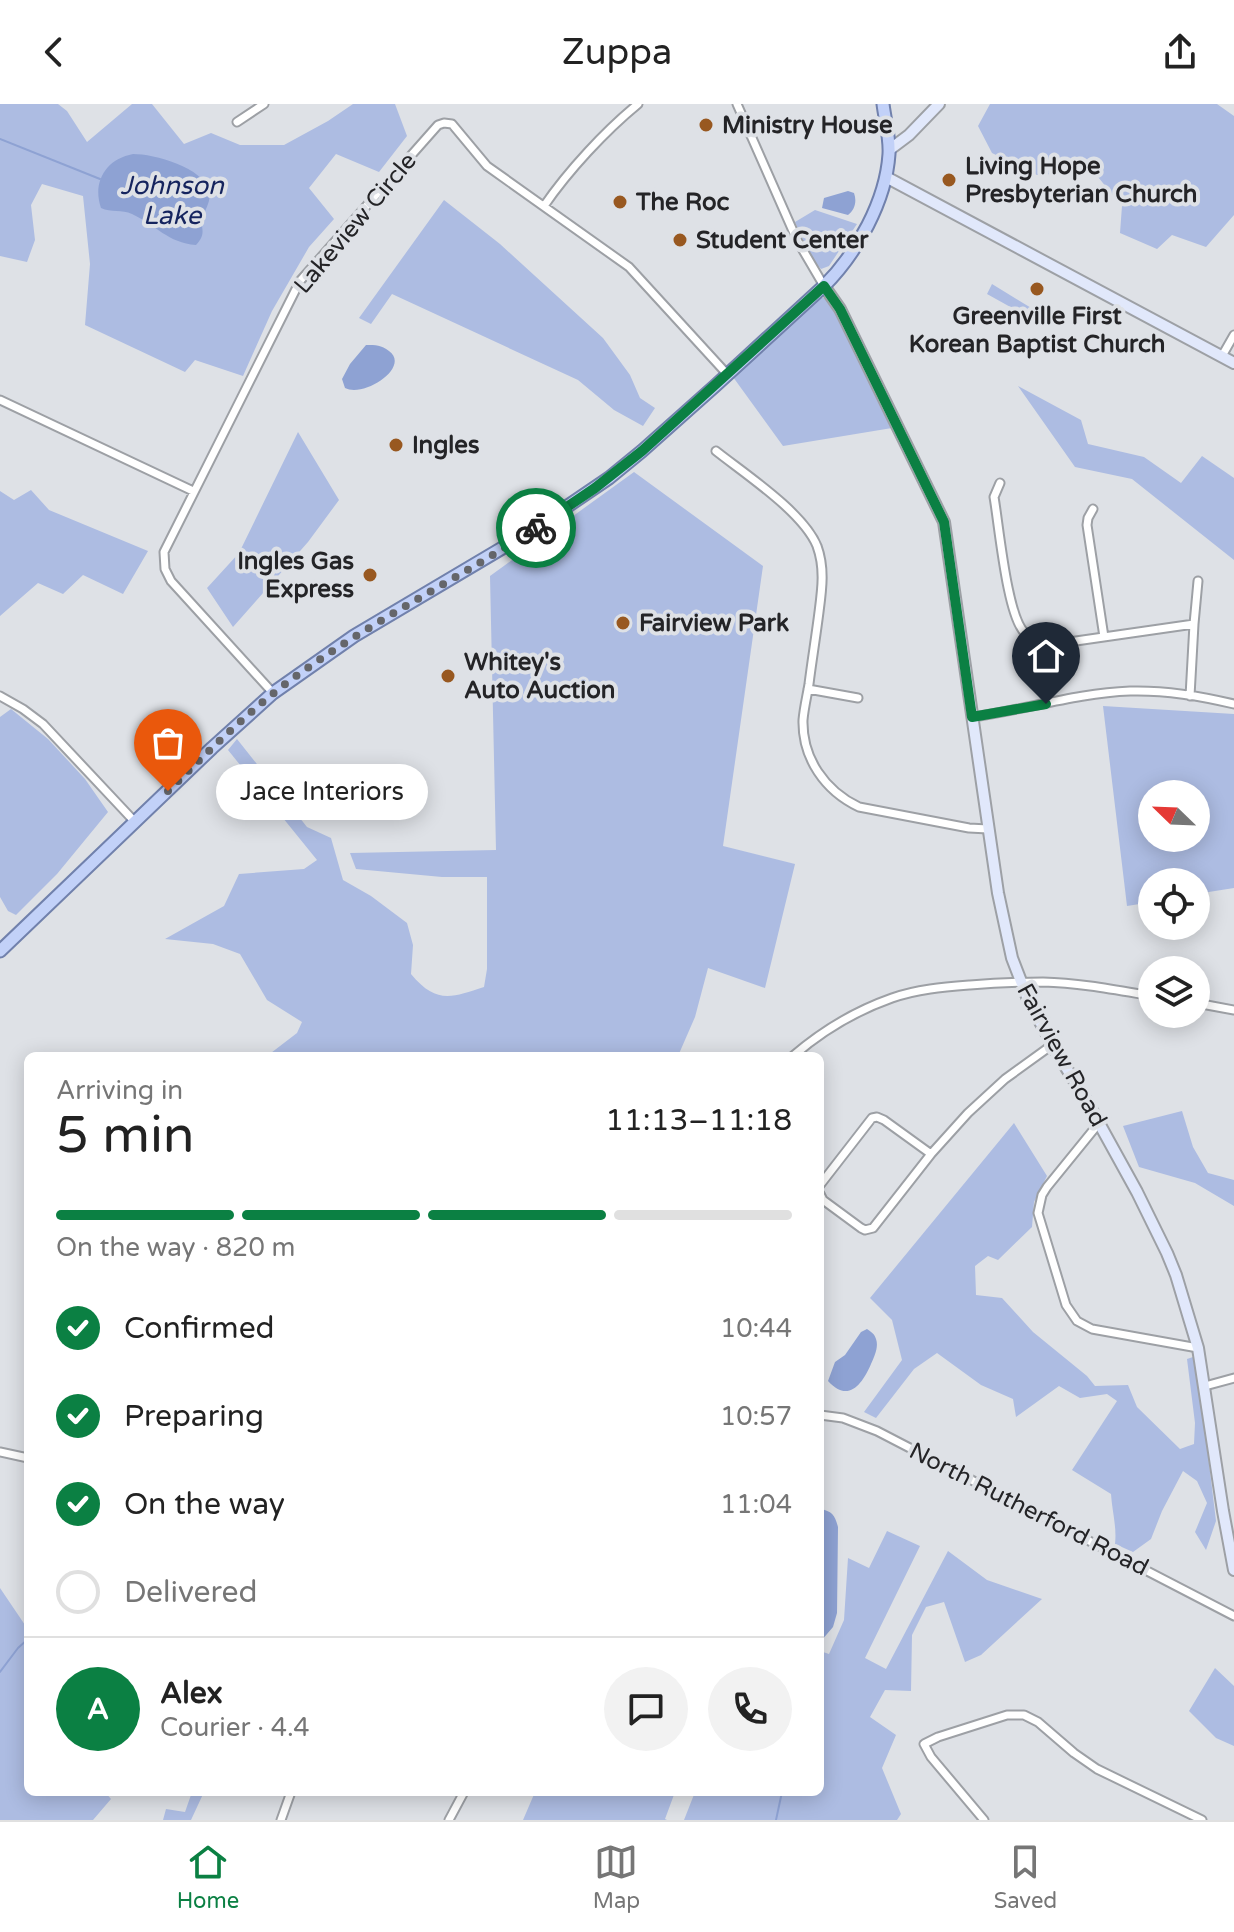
<!DOCTYPE html>
<meta charset="utf-8">
<style>
:root{--surface:#fff;--page:#f2f2f2;--text:#222;--muted:#767676;--line:#e0e0e0;--accent:#0b8043}
body{margin:0;font-family:"Varela Round",sans-serif;background:var(--page);color:var(--text);height:100vh;display:flex;flex-direction:column;font-size:30px;white-space:nowrap}
*{box-sizing:border-box;margin:0}
p{font-size:26px;color:var(--muted)}
.icon{flex:none;width:44px;height:44px;fill:none;stroke:currentColor;stroke-width:2;stroke-linecap:round;stroke-linejoin:round}
.map{position:relative;flex:1;overflow:hidden}
.sheet{position:absolute;left:24px;top:948px;width:800px;height:744px;display:flex;flex-direction:column;background:var(--surface);border-radius:12px;box-shadow:0 4px 20px #0003}
.sheet>*{flex:none}
.needle{width:52px;rotate:293deg}
.tools{position:absolute;left:1138px;top:676px;display:grid;gap:16px}
.tools a{display:grid;place-items:center;width:72px;height:72px;border-radius:50%;background:var(--surface);box-shadow:0 4px 20px #0003;font-size:40px}
.pin{position:absolute;display:grid;place-items:center;width:68px;height:68px;color:#fff;margin:-82px -34px;border-radius:50% 50% 50% 0;rotate:-45deg;box-shadow:0 0 8px #0007}
.pin .icon{rotate:45deg}
.courier{position:absolute;display:grid;place-items:center;width:80px;height:80px;margin:-40px;border:6px solid #0b8043;border-radius:50%;background:#fff;color:#222;box-shadow:0 2px 10px #0007}
.bubble{position:absolute;height:56px;border-radius:28px;background:var(--surface);box-shadow:0 4px 20px #0003;font-size:26px;font-weight:600;line-height:56px;text-align:center}
.head em{font-style:normal;font-weight:600}
.head div{display:flex;flex-direction:column-reverse}
.head{display:flex;align-items:center;justify-content:space-between;height:136px;padding:0 32px}
h1{font-size:52px;font-weight:600;line-height:60px}
.bar{display:grid;grid-template-columns:repeat(4,1fr);gap:12px 8px;align-content:center;height:96px;padding:0 32px}
.bar i{height:10px;border-radius:6px;background:var(--line)}
.bar .active{background:var(--accent)}
.bar p{grid-column:span 4}
.line{display:flex;align-items:center;gap:20px;padding:0 32px;border-top:2px solid var(--line)}
.line div{flex:1}
.round{display:grid;place-items:center;flex:none;width:84px;height:84px;border-radius:42px;background:var(--page)}
ol{padding:0 32px;list-style:none}
li{display:flex;align-items:center;gap:24px;height:88px}
li p{margin-inline-start:auto}
li .icon{padding:8px;border-radius:50%;background:var(--accent);color:#fff;stroke-width:4}
li:last-child{color:var(--muted)}
li i{width:44px;height:44px;border:4px solid var(--line);border-radius:50%}
header{display:flex;justify-content:space-between;align-items:center;height:104px;padding:0 32px;background:var(--surface);font-size:36px;font-weight:600}
.tab-bar{display:flex;justify-content:space-around;align-items:center;height:112px;border-top:2px solid var(--line);background:var(--surface);font-size:22px;color:var(--muted)}
.tab-bar a{display:grid;justify-items:center;gap:4px}
.tab-bar .active{color:var(--accent)}
.map>svg:first-child{display:block}
</style>
<header><svg class="icon" aria-label="back" viewBox="0 0 24 24"><path d="M15 5l-7 7 7 7"/></svg>Zuppa<svg class="icon" aria-label="share" viewBox="0 0 24 24"><path d="M12 15V3M7 8l5-5 5 5M5 13v7h14v-7"/></svg></header>
<div class="map">
<svg width="1234" height="1716" viewBox="0 0 1234 1716">
<rect width="100%" height="100%" fill="#dee1e6"/>
<path fill="#adbce2" fill-rule="evenodd" d="M0 0H58L67 7 87 38 132 0H152L184 40 211 29 240 41H284L328 17 353 0H395L407 32 379 68 336 50 309 84 334 115 309 143 272 207 243 272 195 256 185 268 85 221 90 160 83 92 42 80 31 101 35 136 27 158 0 152Z
M990 0H1217L1234 12V111L1206 143 1172 131 1157 145 1120 129 1122 102 1093 67 1037 71 992 49 978 22Z
M444 96 500 140 603 234 630 271 640 294 655 304 643 322 614 306 578 276 392 190 371 220 359 214Z
M815 106 857 120 829 162 821 165 811 154 795 118Z
M992 180C1009 190 1025 201 1043 210L1041 214 1025 211 987 190Z
M815 194H824L832 200 892 324 783 342 733 273 756 249Z
M1018 282 1081 316 1088 340 1144 353 1181 379 1202 352 1234 374V456L1132 375 1075 363Z
M298 328 339 396 308 438 233 523 207 484 239 449Z
M634 368 763 462 723 742 795 760 765 884 708 864 695 913 678 952H267L297 929 302 918 267 896 240 850 213 840 165 835 224 802 239 770 304 765 317 756 228 646 237 635 307 723 331 734 343 776 371 792 407 819 413 841 411 870C436 900 451 894 484 883L487 865V773H442L356 765 350 749 496 746 490 472Z
M31 386 49 406 148 447 123 490 83 471 63 490 38 479 0 512V387L14 396Z
M1103 602 1234 610V784L1196 790V778H1152V798L1127 802ZM1152 690H1196V734H1152Z
M11 605 48 635 85 675 108 708 57 770 16 811 8 807 0 793V613Z
M1182 1007 1193 1043 1208 1069 1234 1076V1102L1195 1079 1139 1063 1123 1022Z
M1014 1019 1047 1072 1034 1098 1032 1123 998 1156 988 1152 975 1162 976 1191 1002 1194 1033 1228 1087 1272 1095 1282 1128 1281 1137 1303 1180 1345 1194 1340 1195 1319 1187 1255 1196 1252 1216 1417 1206 1446 1195 1428 1207 1399 1197 1377 1183 1367 1162 1407 1151 1435 1133 1448 1115 1440C1117 1423 1112 1407 1111 1390L1072 1366 1117 1297 1107 1290 1080 1294 1059 1282 1016 1313 1013 1295 981 1281 937 1249 914 1265 876 1314 864 1308 902 1256 892 1216 870 1194Z
M887 1427 920 1442 865 1554 886 1565 948 1447 987 1476 1042 1495 981 1551 965 1558 944 1498 926 1503 912 1531 911 1587 885 1586 870 1613 896 1631 882 1664 901 1710 897 1716H684L695 1688H820V1547L829 1550 844 1516 848 1454 869 1464Z
M0 1484 25 1521 28 1518V1688H105L111 1695 93 1716H0Z
M1215 1564 1234 1582V1642L1216 1634 1189 1607Z
M192 1688H204L191 1716H163L166 1705 185 1708Z
M535 1688H675L665 1715 667 1716H523Z"/>
<path fill="#8ea2d3" d="M133 50C154 50 204 63 209 88 211 97 206 104 203 112 199 124 208 128 196 141 168 139 156 121 132 110 122 105 111 109 101 104 92 78 106 55 133 50Z
M848 87 854 89C857 97 855 106 848 111L822 104 824 94Z
M366 241C376 241 381 241 389 247 411 263 364 294 345 284L342 275 350 260Z
M867 1225C871 1228 874 1229 876 1235 879 1243 874 1253 871 1260 862 1281 848 1299 828 1277L835 1258 845 1251 861 1228Z
M820 1405C832 1407 835 1411 838 1423L837 1509 833 1523 821 1537H820Z"/>
<g fill="none" stroke-linecap="round" stroke-linejoin="round">
<path stroke="#8ea2d3" stroke-width="2" d="M0 35 100 75
M0 1568 18 1544 28 1535
M776 1716 782 1688"/>
<g stroke="#9da0a5" stroke-width="11">
<path id="street" d="M737 0 797 136 824 182
M237 18 264 0
M544 102C568 67 605 27 638 0
M1222 252 1234 231
M0 296 193 387
M716 347C745 370 803 408 817 442 825 464 822 485 819 508 816 532 812 556 809 580 807 592 804 604 803 616 802 654 825 687 859 703L969 724 988 725
M1000 379 994 393C999 421 1007 513 1025 529 1035 538 1050 539 1062 539L1194 520
M1093 405 1088 414 1087 421 1104 533
M808 585 858 594
M273 589 171 477 165 465 164 448 300 177 438 21 444 19 452 20 487 62 629 163 727 270
M0 592 23 605 43 620 135 718
M1190 592 1194 520 1198 477
M972 613C1024 606 1077 589 1130 587 1164 586 1201 592 1234 600
M1196 899 1234 906
M793 952C822 927 855 907 892 894 917 885 944 883 970 881 994 879 1019 878 1043 878 1080 879 1116 886 1152 892
M1099 1019 1047 1083 1042 1091 1038 1109 1066 1201 1077 1217 1092 1225 1198 1244
M820 1081 872 1014 877 1013 884 1016 931 1050
M820 1090 823 1096 861 1124 865 1126 873 1124 931 1050 968 1009 1005 975 1052 941
M1205 1282 1234 1274
M820 1311 843 1314 877 1327 1234 1512
M0 1348 28 1354
M281 1716 291 1688
M449 1716 464 1688
M984 1716 931 1653 924 1640 938 1633 1007 1611H1024L1038 1618 1074 1649 1097 1665 1202 1716"/>
</g>
<g stroke="#9da0a5" stroke-width="14">
<path id="secondary" d="M889 46 909 31 939 0
M886 73 1234 259
M824 182 840 205 944 418 998 789 1012 854 1029 898 1059 952 1089 1001 1137 1088 1167 1149 1176 1171 1198 1244 1223 1407 1234 1466"/>
</g>
<g stroke="#7181ac" stroke-width="15">
<path id="primary" d="M0 847 212 644 273 589 354 532 531 427 609 374 642 347 715 282 824 182C857 149 886 97 889 50 890 34 885 16 883 0"/>
</g>
<use href="#street" stroke="#fff" stroke-width="7"/>
<use href="#secondary" stroke="#e1e8fb" stroke-width="10"/>
<use href="#primary" stroke="#c2d1f8" stroke-width="11"/>
</g>
<g fill="none" stroke-linecap="round" stroke-linejoin="round">
<path stroke="#65666a" stroke-width="8" stroke-dasharray="0 14.4" d="M168 687C212 644 255 600 306 565 380 513 461 473 536 424"/>
<path stroke="#0b8043" stroke-width="10" d="M536 424 595 384 642 347 824 182 840 205 944 418 972 613 1046 600"/>
</g>
<g fill="#985820" stroke="#dee1e6" stroke-width="3">
<circle cx="706" cy="21" r="8"/>
<circle cx="949" cy="76" r="8"/>
<circle cx="620" cy="98" r="8"/>
<circle cx="680" cy="136" r="8"/>
<circle cx="1037" cy="185" r="8"/>
<circle cx="396" cy="341" r="8"/>
<circle cx="370" cy="471" r="8"/>
<circle cx="623" cy="519" r="8"/>
<circle cx="448" cy="572" r="8"/>
</g>
<g text-anchor="middle" stroke-width="8" stroke-linejoin="round" paint-order="stroke">
<g font-size="24" font-weight="bold" fill="#242427" stroke="#dee1e6" text-anchor="start">
<text x="722" y="29">Ministry House</text>
<text x="965" y="70">Living Hope<tspan x="965" dy="28">Presbyterian Church</tspan></text>
<text x="636" y="106">The Roc</text>
<text x="696" y="144">Student Center</text>
<text x="1037" y="220" text-anchor="middle">Greenville First<tspan x="1037" dy="28">Korean Baptist Church</tspan></text>
<text x="412" y="349">Ingles</text>
<text x="354" y="465" text-anchor="end">Ingles Gas<tspan x="354" dy="28">Express</tspan></text>
<text x="639" y="527">Fairview Park</text>
<text x="464" y="566">Whitey's<tspan x="464" dy="28">Auto Auction</tspan></text>
</g>
<g font-size="24" fill="#242427" stroke="#dee1e6">
<text transform="translate(355 119) rotate(-50)" y="8">Lakeview Circle</text>
<text transform="translate(1062 951) rotate(61)" y="8">Fairview Road</text>
<text transform="translate(1029 1405) rotate(27)" y="8">North Rutherford Road</text>
</g>
<g font-size="26" font-style="italic" fill="#15245e" stroke="#dee1e6">
<text x="172" y="90">Johnson<tspan x="172" dy="30">Lake</tspan></text>
</g>
</g>
</svg>
<div class="tools">
<a><svg class="needle" viewBox="-14 -14 28 28"><path d="M0-13l5 13h-10z" fill="#e53935"/><path d="M0 13l5-13h-10z" fill="#767676"/></svg></a>
<a><svg class="icon" aria-label="locate" viewBox="0 0 24 24"><circle cx="12" cy="12" r="6"/><path d="M12 2v4M12 18v4M2 12h4M18 12h4"/></svg></a>
<a><svg class="icon" aria-label="layers" viewBox="0 0 24 24"><path d="M12 4l9 5-9 5-9-5zM3 14l9 5 9-5"/></svg></a>
</div>
<div class="pin" style="left:168px;top:687px;background:#ea580c"><svg class="icon" aria-label="bag" viewBox="0 0 24 24"><path d="M5 8h14l-1 12H6zM9 8a3 3 0 0 1 6 0"/></svg></div>
<div class="pin" style="left:1046px;top:600px;background:#1f2937"><svg class="icon" aria-label="home" viewBox="0 0 24 24"><path d="M3 11l9-7 9 7M6 9v11h12V9"/></svg></div>
<div class="courier" style="left:536px;top:424px"><svg class="icon" aria-label="bike" viewBox="0 0 24 24"><circle cx="6" cy="16" r="4"/><circle cx="18" cy="16" r="4"/><path d="M6 16l4-8h5l3 8M10 8l3 8H6M13 5h3"/></svg></div>
<div class="bubble" style="left:216px;top:660px;width:212px">Jace Interiors</div>
<section class="sheet">
<div class="head"><div><h1>5 min</h1><p>Arriving in</p></div><em>11:13–11:18</em></div>
<div class="bar"><i class="active"></i><i class="active"></i><i class="active"></i><i></i><p>On the way · 820 m</p></div>
<ol>
<li><svg class="icon" aria-label="check" viewBox="0 0 24 24"><path d="M5 12l5 5 9-10"/></svg>Confirmed<p>10:44</p></li>
<li><svg class="icon" aria-label="check" viewBox="0 0 24 24"><path d="M5 12l5 5 9-10"/></svg>Preparing<p>10:57</p></li>
<li><svg class="icon" aria-label="check" viewBox="0 0 24 24"><path d="M5 12l5 5 9-10"/></svg>On the way<p>11:04</p></li>
<li><i></i>Delivered</li>
</ol>
<div class="line" style="height:144px"><b class="round" style="background:var(--accent);color:#fff">A</b><div><b>Alex</b><p>Courier · 4.4</p></div><a class="round"><svg class="icon" aria-label="chat" viewBox="0 0 24 24"><path d="M4 5h16v11H9l-5 4z"/></svg></a><a class="round"><svg class="icon" aria-label="phone" viewBox="0 0 24 24"><path d="M5 4h4l2 5-3 2q2 4 5 5l2-3 5 2v4C11 20 4 13 5 4z"/></svg></a></div>
</section>
</div>
<nav class="tab-bar">
<a class="active"><svg class="icon" aria-label="home" viewBox="0 0 24 24"><path d="M3 11l9-7 9 7M6 9v11h12V9"/></svg>Home</a>
<a><svg class="icon" aria-label="map" viewBox="0 0 24 24"><path d="M3 6l6-2 6 2 6-2v14l-6 2-6-2-6 2zM9 4v14M15 6v14"/></svg>Map</a>
<a><svg class="icon" aria-label="saved" viewBox="0 0 24 24"><path d="M7 4h10v16l-5-4-5 4z"/></svg>Saved</a>
</nav>
